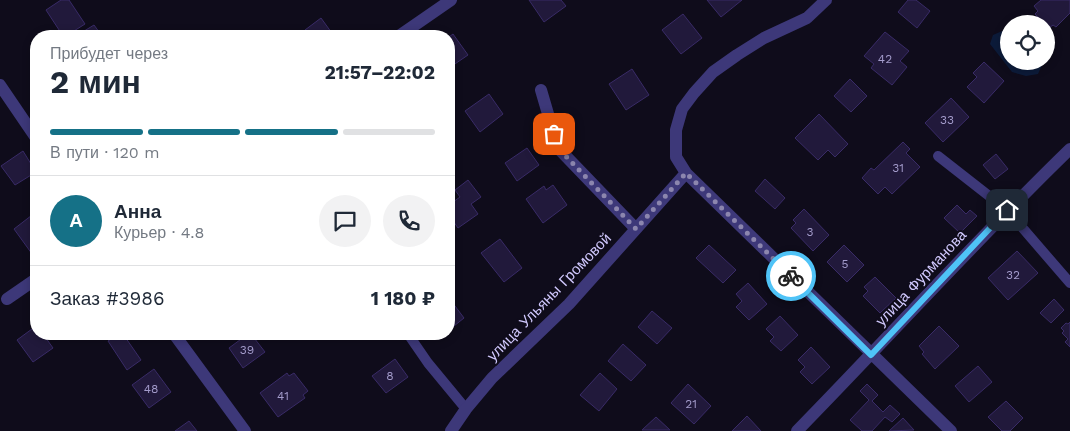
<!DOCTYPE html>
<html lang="ru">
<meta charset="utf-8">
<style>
:root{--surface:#fff;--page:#f2f2f3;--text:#1f2937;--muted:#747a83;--line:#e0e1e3;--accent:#157187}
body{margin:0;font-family:"Work Sans",sans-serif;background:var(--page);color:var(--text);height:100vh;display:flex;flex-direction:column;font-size:19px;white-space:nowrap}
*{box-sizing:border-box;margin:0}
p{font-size:16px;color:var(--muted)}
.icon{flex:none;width:28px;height:28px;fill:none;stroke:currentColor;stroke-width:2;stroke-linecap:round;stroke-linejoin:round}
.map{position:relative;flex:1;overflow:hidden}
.side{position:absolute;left:30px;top:30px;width:425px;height:310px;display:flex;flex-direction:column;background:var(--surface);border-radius:20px;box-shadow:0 2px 8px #0003}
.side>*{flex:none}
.fabs{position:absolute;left:1000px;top:15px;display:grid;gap:10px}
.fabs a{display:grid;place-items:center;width:55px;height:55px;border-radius:50%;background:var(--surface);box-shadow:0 2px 8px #0003;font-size:25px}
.pin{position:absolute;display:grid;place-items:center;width:42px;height:42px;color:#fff;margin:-21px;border-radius:10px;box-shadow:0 2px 8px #0006}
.courier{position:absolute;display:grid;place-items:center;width:50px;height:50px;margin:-25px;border:4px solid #4fc3f7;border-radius:50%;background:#fff;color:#222;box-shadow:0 1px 6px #0007}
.head em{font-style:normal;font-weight:700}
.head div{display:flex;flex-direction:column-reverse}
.head{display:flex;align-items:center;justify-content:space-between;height:85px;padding:0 20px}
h1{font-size:32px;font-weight:700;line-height:38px}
.bar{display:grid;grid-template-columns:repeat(4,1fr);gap:8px 5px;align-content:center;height:60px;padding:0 20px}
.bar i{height:6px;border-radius:4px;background:var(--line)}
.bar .current{background:var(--accent)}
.bar p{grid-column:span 4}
.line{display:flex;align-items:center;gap:12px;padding:0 20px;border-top:1px solid var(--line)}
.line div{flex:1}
.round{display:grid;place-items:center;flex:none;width:52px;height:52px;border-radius:26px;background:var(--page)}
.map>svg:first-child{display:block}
</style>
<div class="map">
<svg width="1070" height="431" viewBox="0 0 1070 431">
<rect width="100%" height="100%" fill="#0f0c1b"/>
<path fill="#0c1b3a" d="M1009 28V61H1040L1042 65 1038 74 1026 76 1012 72 990 44 993 35Z"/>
<path fill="#21193b" stroke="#392b67" d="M61 0H69L85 24 66 36H63L46 10Z
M529 0H561L566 6 544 22Z
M707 0H742L721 17Z
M908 0H916L930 11 917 28 898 12Z
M1041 0H1070V13L1056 27 1053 25 1049 28 1046 24H1044L1035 14 1038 11 1034 6Z
M683 14 702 38 681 54 662 30Z
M321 18 334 36H309L305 30Z
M94 25 102 36H76Z
M885 32 909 51 900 61 907 67 892 85 871 68 874 64 864 56Z
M453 34 468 55 449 68V37Z
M984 62 1004 81 984 103 967 87 977 77 973 73Z
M632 69 649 95 626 110 609 84Z
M850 79 867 96 851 112 834 96Z
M489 94 503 114 480 132 465 111Z
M951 98 969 117 943 142 925 123Z
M819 114 848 144 835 157 828 150 818 160 795 138Z
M903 142 910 149 906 153 920 167 892 194 885 187 878 194 862 178 871 168 874 170Z
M527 148 539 165 517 181 505 163Z
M23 151 36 172 15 185 1 166Z
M996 154 1008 169 995 179 983 165Z
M765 179 785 198 775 209 755 191Z
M468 180 481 197 471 204 478 214 458 228 449 215V205L460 197 455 190Z
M553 185 567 205 543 223 526 199 544 186 546 190Z
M957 205 966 214 970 210 977 216 960 233 944 218Z
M804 209 829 235 813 251 791 228 796 223 793 220Z
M36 212V257L35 258 14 229Z
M500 239 522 268 504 282 481 253Z
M709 245 736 270 723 283 696 258Z
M844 245 864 265 847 282 827 262Z
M1017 251 1038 273 1008 300 988 278Z
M875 277 896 298 880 313 863 296 868 291 864 287Z
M748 283 767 304 749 320 736 307 742 301 736 294Z
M449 298 464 318 449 330Z
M1054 299 1064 310 1051 323 1040 313Z
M652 311 672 328 657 344 638 327Z
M780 316 798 335 781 351 770 341 774 337 766 329Z
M1070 322V347L1065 342 1068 339 1062 333 1064 331 1061 328 1066 323 1068 324Z
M36 326V334H43L53 348 33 362 17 340Z
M939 326 959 346 935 369 922 354 924 352 919 346Z
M119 334H123L141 360 127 370 108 341Z
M222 334H234L226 339Z
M248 334H251L265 352 243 368 229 348Z
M623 344 646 365 631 381 608 361Z
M811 347 830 367 812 384 800 372 805 367 798 360Z
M395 359 408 377 386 393 372 376Z
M978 366 992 382 969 402 955 386Z
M154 369 171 392 149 408 132 385Z
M287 373 289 376 294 373 308 391 303 395 305 398 278 417 260 393Z
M600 373 617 389 599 411 580 395Z
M688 384 711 406 694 424 671 403Z
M867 384 878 395 872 401 883 412 890 405 900 414 892 422 885 417 872 431H862L850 420 869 400 860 391Z
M1006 401 1023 418 1010 431H1002L988 417Z
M747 416 761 431H732Z
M656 417 670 430H642Z
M903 418 914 430 889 431Z
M189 421 197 431H175Z"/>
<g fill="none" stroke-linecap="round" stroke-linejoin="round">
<path stroke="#3d3879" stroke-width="10" d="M938 156 1007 210 1070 283
M408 334 428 363 466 409"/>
<path stroke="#3d3879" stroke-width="12" d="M826 0 807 18 764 38 737 55 713 72 694 93 682 109 676 130V157L686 173 951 431
M399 36 451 0
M0 85 36 138
M541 90 558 148 636 229
M7 299 36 279
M174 334 245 431
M451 431 466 409 492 378 569 304 686 173
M797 431C889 337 976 240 1070 149"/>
</g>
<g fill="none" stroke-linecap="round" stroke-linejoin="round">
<path stroke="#8c86ae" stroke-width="5" stroke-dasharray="0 9" d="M554 134 558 148 636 229 686 173 791 276"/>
<path stroke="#4fc3f7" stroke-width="6" d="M791 276 871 355 1007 210"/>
</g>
<g text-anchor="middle" stroke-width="4" stroke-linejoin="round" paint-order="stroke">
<g font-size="12" fill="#a49ccc">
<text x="885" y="63">42</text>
<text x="947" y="124">33</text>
<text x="898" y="172">31</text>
<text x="810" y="236">3</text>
<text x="845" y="268">5</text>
<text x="1013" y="279">32</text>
<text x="247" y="354">39</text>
<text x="390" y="380">8</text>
<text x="151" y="393">48</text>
<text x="283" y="400">41</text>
<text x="691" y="408">21</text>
</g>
<g font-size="15" fill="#d0c8fd" stroke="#0f0c1b">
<text transform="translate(921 278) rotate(-47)" y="5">улица Фурманова</text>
<text transform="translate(549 297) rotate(-46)" y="5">улица Ульяны Громовой</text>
</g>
</g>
</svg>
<div class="fabs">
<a><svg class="icon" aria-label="locate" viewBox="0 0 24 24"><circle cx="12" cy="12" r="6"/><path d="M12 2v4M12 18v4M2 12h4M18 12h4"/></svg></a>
</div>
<div class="pin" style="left:554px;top:134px;background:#ea580c"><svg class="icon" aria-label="bag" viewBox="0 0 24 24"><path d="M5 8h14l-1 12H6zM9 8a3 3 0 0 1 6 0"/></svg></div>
<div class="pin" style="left:1007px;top:210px;background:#1f2937"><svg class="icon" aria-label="home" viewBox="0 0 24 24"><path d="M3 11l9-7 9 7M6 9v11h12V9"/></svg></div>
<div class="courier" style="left:791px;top:276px"><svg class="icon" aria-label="bike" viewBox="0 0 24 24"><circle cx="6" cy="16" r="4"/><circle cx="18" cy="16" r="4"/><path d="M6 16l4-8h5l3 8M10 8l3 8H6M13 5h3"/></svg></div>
<section class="side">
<div class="head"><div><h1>2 мин</h1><p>Прибудет через</p></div><em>21:57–22:02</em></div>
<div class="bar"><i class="current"></i><i class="current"></i><i class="current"></i><i></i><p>В пути · 120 m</p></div>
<div class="line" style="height:90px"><b class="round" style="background:var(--accent);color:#fff">А</b><div><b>Анна</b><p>Курьер · 4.8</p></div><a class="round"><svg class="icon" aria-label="chat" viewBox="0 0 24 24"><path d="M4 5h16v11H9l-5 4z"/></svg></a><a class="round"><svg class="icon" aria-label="phone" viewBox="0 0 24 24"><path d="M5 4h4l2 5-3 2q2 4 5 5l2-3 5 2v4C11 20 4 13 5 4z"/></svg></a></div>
<div class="line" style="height:65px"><div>Заказ #3986</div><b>1 180 ₽</b></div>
</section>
</div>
